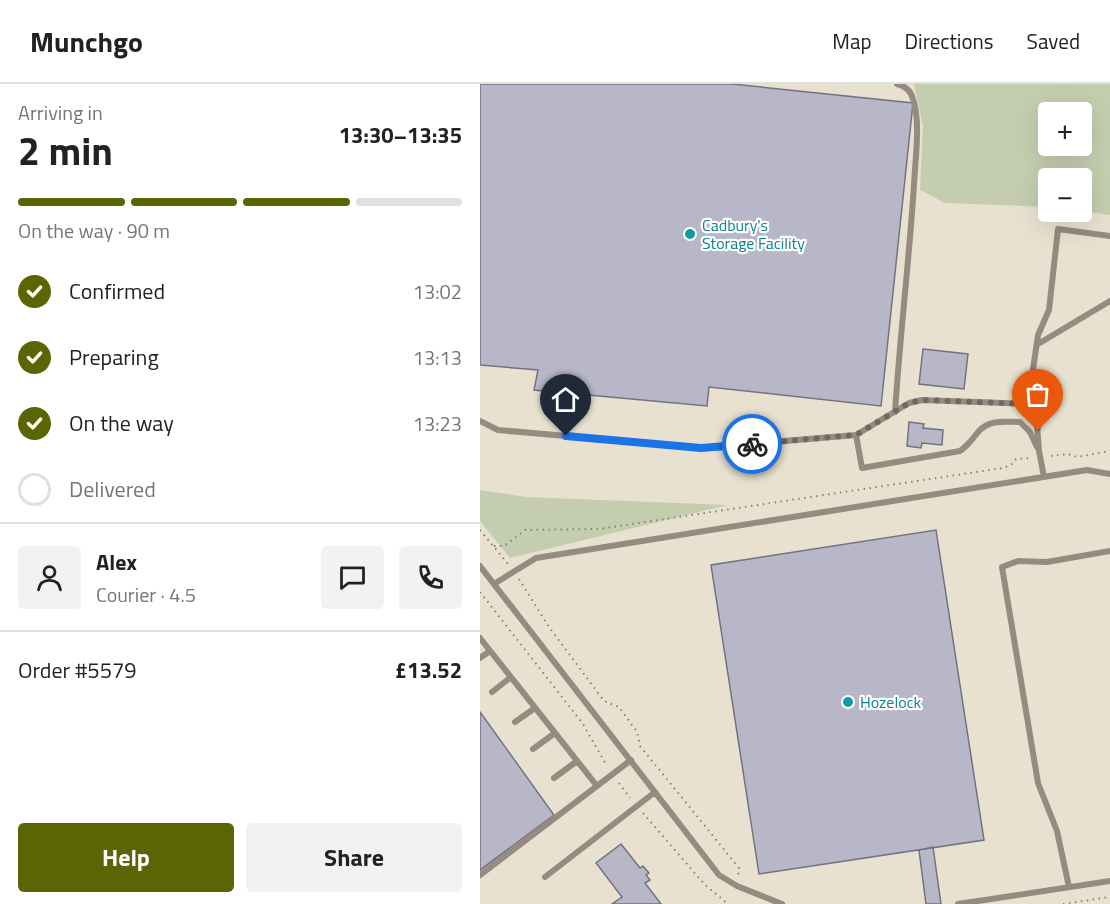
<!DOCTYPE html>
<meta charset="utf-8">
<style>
:root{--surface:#fff;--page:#f2f2f2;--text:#222;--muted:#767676;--line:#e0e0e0;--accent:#5c6504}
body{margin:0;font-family:"Titillium Web",sans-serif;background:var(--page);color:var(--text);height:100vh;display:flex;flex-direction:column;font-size:22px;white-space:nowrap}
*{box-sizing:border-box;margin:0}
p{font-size:20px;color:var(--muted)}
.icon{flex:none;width:33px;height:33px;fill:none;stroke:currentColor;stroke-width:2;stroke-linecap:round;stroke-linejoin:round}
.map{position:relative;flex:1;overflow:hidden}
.drawer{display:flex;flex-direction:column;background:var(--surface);width:480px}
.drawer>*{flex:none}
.tools{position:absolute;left:558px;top:18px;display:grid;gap:12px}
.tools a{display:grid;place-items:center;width:54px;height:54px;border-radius:6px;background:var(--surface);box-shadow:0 6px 24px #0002;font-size:30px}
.pin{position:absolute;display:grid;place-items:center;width:51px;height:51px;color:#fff;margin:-62px -26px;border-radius:50% 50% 50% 0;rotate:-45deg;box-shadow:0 0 6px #0007}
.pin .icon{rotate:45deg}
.courier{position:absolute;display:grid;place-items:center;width:60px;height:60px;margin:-30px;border:4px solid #1a73e8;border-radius:50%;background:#fff;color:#222;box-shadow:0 2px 8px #0007}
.overview em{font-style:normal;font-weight:700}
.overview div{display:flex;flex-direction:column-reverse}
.overview{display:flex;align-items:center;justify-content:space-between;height:102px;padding:0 18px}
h1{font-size:39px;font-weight:700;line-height:45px}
.bar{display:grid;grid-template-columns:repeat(4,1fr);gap:9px 6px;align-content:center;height:72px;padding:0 18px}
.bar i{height:8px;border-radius:4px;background:var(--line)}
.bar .on{background:var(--accent)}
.bar p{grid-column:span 4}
.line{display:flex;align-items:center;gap:15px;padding:0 18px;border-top:2px solid var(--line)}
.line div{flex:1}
.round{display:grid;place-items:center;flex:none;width:63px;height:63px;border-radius:6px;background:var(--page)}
ol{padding:0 18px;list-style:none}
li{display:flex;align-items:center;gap:18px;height:66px}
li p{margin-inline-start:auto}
li .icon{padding:6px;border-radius:50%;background:var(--accent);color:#fff;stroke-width:4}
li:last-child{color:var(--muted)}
li i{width:33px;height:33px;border:3px solid var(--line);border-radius:50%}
.primary-button{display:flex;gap:12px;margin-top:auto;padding:12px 18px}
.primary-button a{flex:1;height:69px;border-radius:6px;background:var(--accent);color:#fff;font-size:24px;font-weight:700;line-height:69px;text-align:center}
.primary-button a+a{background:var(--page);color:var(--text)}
header{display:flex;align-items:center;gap:36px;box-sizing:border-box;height:84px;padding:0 30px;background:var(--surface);border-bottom:2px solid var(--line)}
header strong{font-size:28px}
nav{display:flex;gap:33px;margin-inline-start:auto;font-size:21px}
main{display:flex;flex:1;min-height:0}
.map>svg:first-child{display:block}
</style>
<header>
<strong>Munchgo</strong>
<nav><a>Map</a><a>Directions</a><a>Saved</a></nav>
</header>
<main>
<section class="drawer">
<div class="overview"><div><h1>2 min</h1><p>Arriving in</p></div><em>13:30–13:35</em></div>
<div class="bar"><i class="on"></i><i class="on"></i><i class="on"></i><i></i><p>On the way · 90 m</p></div>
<ol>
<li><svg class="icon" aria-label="check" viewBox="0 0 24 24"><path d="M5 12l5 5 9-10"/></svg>Confirmed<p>13:02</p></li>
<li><svg class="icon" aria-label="check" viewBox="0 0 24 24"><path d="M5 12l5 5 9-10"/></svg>Preparing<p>13:13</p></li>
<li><svg class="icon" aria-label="check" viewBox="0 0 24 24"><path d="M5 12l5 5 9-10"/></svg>On the way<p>13:23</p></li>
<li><i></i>Delivered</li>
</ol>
<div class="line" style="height:108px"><a class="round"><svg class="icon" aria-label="person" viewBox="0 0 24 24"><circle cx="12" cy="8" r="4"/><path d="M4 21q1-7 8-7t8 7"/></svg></a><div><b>Alex</b><p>Courier · 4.5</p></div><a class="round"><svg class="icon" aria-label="chat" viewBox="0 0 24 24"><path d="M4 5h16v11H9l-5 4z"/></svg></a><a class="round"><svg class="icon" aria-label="phone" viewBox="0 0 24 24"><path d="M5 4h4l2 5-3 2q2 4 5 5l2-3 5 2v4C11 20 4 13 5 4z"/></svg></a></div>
<div class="line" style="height:78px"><div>Order #5579</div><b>£13.52</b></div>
<div class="primary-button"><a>Help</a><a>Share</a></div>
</section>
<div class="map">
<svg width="630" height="820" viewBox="0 0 630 820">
<rect width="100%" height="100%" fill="#e8e1d0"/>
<path fill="#c4ceaf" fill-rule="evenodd" d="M434 0H630V131L602 127V94H568V123L465 119 440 106 443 42ZM568 28H602V62H568Z
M0 406 46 413 248 421 30 474 0 437Z"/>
<path fill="#b8b7c8" stroke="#737282" stroke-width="1.5" d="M0 0H252L433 19 401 322 229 303 227 322 54 306 58 286 0 281Z
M443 265 488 270 484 305 439 300Z
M429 338 444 340 443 344 463 346 462 361 442 359 441 364 427 362Z
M456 446 504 756 279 790 231 481Z
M0 628 74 731 0 786Z
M141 760 160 784 163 782 169 789 166 791 170 796 165 799 181 820H132L142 813 116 779Z
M453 763 461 820H446L439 766Z"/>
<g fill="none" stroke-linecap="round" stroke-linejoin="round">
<path stroke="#888377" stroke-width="2" stroke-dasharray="1.5 4.5" stroke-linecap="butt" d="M571 372 588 370 597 373 630 367
M0 446 29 481
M14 462H24L45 446 119 445 523 384 531 381 536 375 550 374
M39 495 69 543 124 617 139 623 157 648 160 662 259 784 258 792
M0 508 103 640 127 682
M139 699 150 714
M163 729 225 801 248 820
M583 820 630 813"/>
<path stroke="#958b80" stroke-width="6" d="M558 260 630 217
M548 320 558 251 569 226 578 145 630 152
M415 328C420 252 429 177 434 101 435 76 441 38 433 15 431 7 425 2 417 0
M0 337 18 346 221 364 376 351 429 319 442 316 548 320 556 328 559 367 564 393
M376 351 382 384 480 367C489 361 492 355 499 347 510 335 526 338 540 338L550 348 557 363
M0 482 239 791 257 802 302 820
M14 500 56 474 607 386 630 390
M0 554 117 702
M0 574 10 567
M12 608 31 593
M35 638 55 624
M53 665 75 649
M74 694 97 677
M0 791 151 676
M65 793 175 708
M589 803 577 747 558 699 522 483 538 477 567 478 630 467
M478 820 630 797"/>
</g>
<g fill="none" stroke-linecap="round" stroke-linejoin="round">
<path stroke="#6e6a60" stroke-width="6" stroke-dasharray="0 10.8" d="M272 360 376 351 429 319 442 316 549 320 556 328 558 347"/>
<path stroke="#1a73e8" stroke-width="8" d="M86 352 221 364 272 360"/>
</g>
<g fill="#0f9aa8" stroke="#fff" stroke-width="2">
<circle cx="210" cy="150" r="6"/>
<circle cx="368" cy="618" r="6"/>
</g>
<g text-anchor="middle" stroke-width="4.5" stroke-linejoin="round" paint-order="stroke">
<g font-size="16" fill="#0d838f" stroke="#fff" text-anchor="start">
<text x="222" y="147">Cadbury's<tspan x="222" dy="18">Storage Facility</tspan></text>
<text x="380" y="624">Hozelock</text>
</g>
</g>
</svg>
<div class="tools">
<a>+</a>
<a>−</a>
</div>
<div class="pin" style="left:558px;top:347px;background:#ea580c"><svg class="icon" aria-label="bag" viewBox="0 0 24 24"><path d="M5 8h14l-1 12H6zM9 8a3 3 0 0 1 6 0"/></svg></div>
<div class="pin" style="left:86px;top:352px;background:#1f2937"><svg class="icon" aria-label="home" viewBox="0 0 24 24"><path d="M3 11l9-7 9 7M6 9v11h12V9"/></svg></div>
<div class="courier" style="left:272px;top:360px"><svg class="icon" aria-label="bike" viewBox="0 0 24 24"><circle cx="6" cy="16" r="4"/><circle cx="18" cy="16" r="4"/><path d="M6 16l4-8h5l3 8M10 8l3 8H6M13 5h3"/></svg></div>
</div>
</main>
